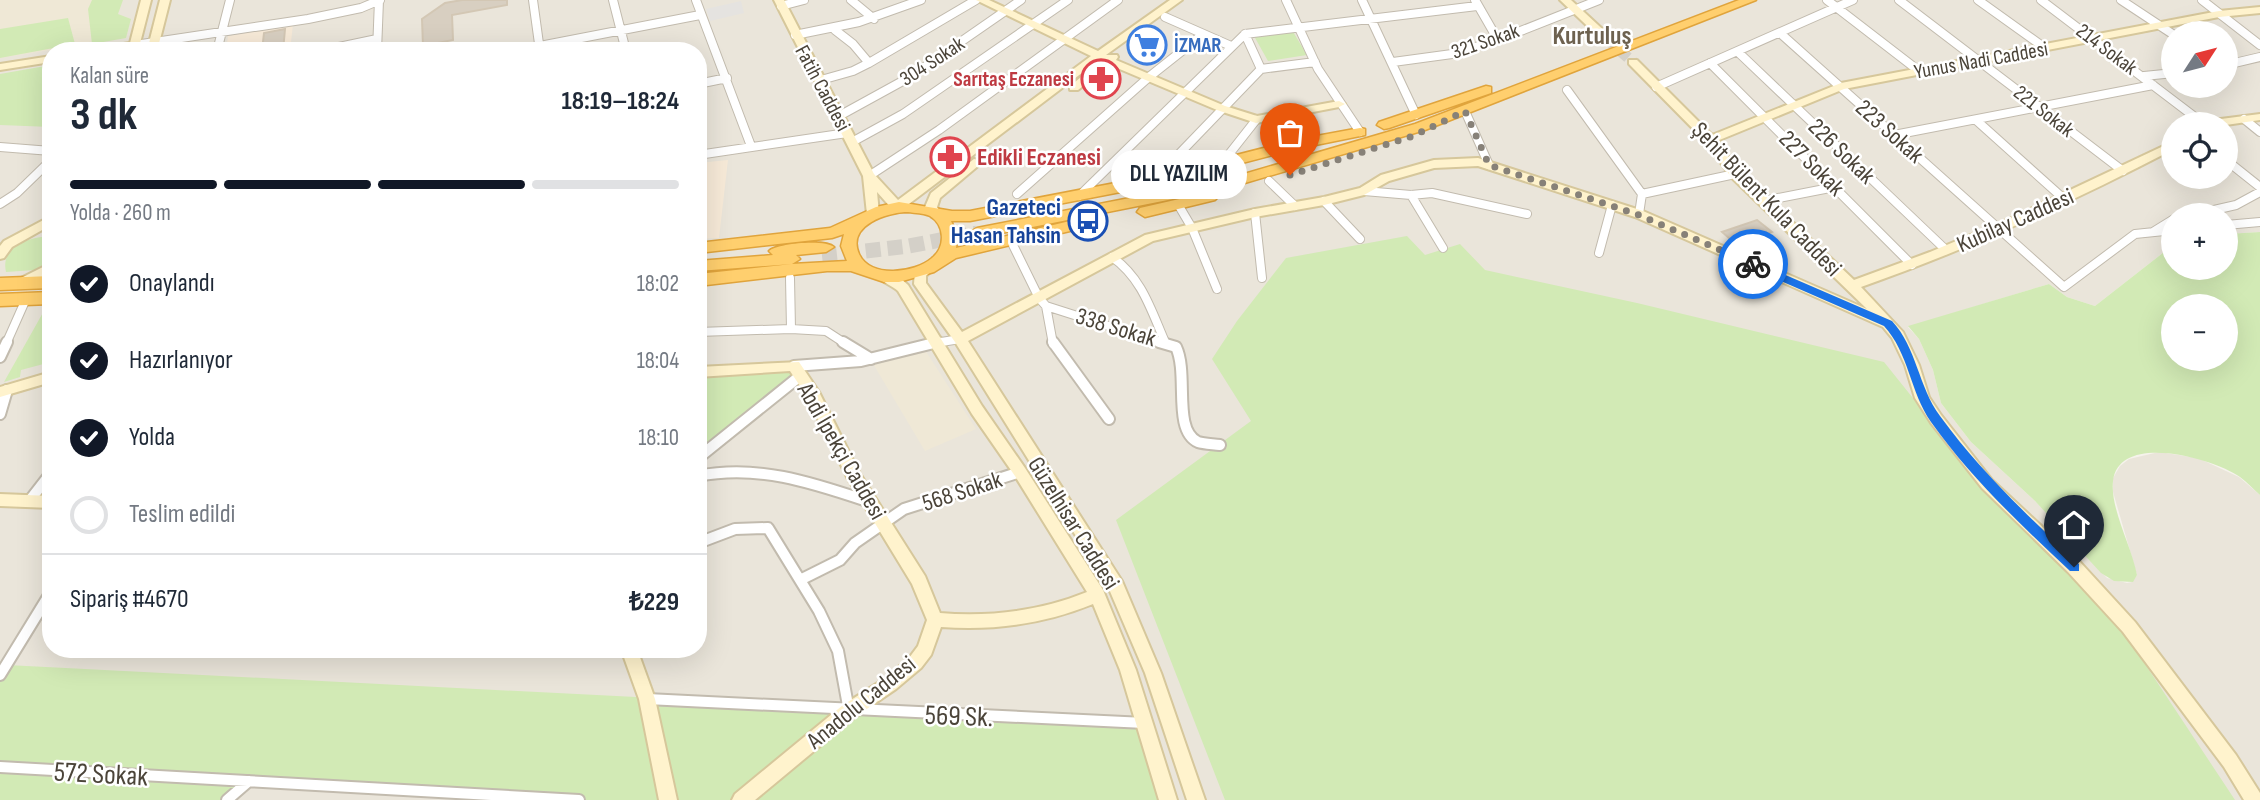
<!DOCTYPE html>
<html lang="tr">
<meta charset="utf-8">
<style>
:root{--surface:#fff;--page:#f6f6f7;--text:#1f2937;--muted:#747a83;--line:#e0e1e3;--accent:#111827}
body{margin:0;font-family:"Sofia Sans Condensed",sans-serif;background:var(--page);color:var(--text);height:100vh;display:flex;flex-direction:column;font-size:26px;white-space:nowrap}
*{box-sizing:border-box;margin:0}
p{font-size:23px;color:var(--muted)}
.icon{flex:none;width:38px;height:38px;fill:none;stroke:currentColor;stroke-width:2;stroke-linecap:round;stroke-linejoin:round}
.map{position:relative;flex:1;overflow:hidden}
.details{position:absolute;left:42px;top:42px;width:665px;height:616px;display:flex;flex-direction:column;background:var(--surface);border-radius:28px;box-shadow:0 7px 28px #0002}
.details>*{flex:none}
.needle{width:46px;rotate:54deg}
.fabs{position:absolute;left:2161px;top:21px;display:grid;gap:14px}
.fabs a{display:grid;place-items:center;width:77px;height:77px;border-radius:50%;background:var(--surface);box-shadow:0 7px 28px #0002;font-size:35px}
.pin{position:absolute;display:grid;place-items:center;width:60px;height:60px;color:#fff;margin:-72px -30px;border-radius:50% 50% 50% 0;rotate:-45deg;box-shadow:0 0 7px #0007}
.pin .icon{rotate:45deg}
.courier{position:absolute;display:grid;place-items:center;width:70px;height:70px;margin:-35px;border:5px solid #1a73e8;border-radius:50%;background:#fff;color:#222;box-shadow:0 2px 9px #0007}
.bubble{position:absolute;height:49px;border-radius:24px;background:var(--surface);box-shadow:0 7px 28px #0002;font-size:23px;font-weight:700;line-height:49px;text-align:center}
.summary em{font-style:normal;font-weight:700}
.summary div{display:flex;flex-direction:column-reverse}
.summary{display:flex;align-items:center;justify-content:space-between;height:119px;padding:0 28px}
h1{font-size:46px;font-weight:700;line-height:52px}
.bar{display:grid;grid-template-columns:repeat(4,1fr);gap:10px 7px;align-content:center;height:84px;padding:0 28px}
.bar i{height:9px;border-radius:5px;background:var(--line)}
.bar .current{background:var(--accent)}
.bar p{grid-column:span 4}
.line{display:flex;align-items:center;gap:18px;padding:0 28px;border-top:2px solid var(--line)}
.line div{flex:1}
ol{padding:0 28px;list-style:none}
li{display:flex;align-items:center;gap:21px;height:77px}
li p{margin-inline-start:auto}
li .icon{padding:7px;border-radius:50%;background:var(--accent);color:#fff;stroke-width:4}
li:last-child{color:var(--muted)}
li i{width:38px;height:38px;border:4px solid var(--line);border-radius:50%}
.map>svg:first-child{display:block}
</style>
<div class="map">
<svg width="2260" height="800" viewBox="0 0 2260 800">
<rect width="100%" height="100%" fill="#f6f3ec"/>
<path fill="#eae5da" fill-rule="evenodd" d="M0 0H2260V232L2226 234V215H2174L2173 245 2095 306 2067 297 2049 284 1908 327 1919 339 1933 370 1941 403 1971 442 2035 501 2107 578 2127 583 2132 582 2137 575 2113 492V478L2120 466 2129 459 2159 452 2198 458 2239 477 2260 495V800H0ZM2174 33H2226V86H2174ZM51 51H698V649H51ZM2174 124H2226V177H2174Z"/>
<path fill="#f7ead8" d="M293 24 290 51H226L228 36Z
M728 160 719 238 698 239V163Z"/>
<path fill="#efe8d6" d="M0 0H123L118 14 131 19 126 38 0 58Z
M923 347 976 429 925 451 872 362Z"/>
<path fill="#d2eab5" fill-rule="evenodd" d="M92 0H123L118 14 131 19 126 38 92 44 88 9Z
M68 18 75 44 0 58V29Z
M1292 30 1307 55 1268 61 1254 36Z
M51 65V127L0 125V74Z
M2260 232V495C2254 490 2247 482 2240 477 2215 459 2119 431 2113 481 2110 509 2132 547 2137 575L2133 582 2114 581 2101 573 2035 501 1971 442 1941 403 1933 370 1919 339 1908 326 2049 284 2067 297 2095 306 2173 245 2174 268H2226V234ZM2174 306H2226V359H2174Z
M51 236V260L35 270 6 272C0 246 29 237 51 236Z
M1407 236 1425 255 1460 244 1485 270 1637 303 1884 362 1981 483 2110 611 2235 800H1225L1116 520 1251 421 1212 359 1237 321 1286 258Z
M45 309H51V362L21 370 20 377 4 382Z
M794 366 800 376 698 458V372Z
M7 665 1145 723 1168 800H579L250 781 227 800H0V675Z"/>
<path fill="#e5e3e0" d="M741 1 744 13 710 21 706 9Z"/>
<path fill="#d8cfc1" stroke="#d3c7b4" stroke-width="2" d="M462 0H507V5L452 15 453 40 423 46 422 19 445 3Z
M285 29 283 51H262L264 33Z
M1757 220 1772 232 1759 237 1776 251 1762 256 1752 248 1747 250 1739 243 1736 244 1722 232Z"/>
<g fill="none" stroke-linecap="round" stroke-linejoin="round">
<path stroke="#d4d0c8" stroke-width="11" stroke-dasharray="11 6" stroke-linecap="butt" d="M1607 39 1633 62"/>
<path stroke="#d4d0c8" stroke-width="15" stroke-dasharray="15 7" stroke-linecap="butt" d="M822 256 909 246 977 233"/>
<g stroke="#c2bbae" stroke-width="10">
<path id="street-far1" d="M533 0 540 51
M613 0 626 51
M696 0 751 146
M851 0 874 19
M1286 0 1318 69 1360 132
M1362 0 1416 115
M1475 0 1498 40
M1827 0 1919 71
M1899 0 2123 171
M1978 0 2045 48
M2041 0 2204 124
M2121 0 2174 35
M2202 0 2260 45
M781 6 804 0
M1165 17 1231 46
M835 30 853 44 869 63
M1780 33 2064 287 2135 234 2174 230
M1245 34 1477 6
M1245 34 1261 69
M795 35 859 22 921 0
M135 45 308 19 361 8 380 0
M217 51 230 0
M320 51 377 39
M377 51 379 0
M514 51 700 15
M1738 52 1946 250
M1393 62 1452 54 1498 40 1599 0
M1710 63 1912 265
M2226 65 2260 57
M1261 69 1315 62
M2144 76 2174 73
M821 80 853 71 869 63 976 0
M698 84 727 78
M1656 87 1853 0
M1567 90 1642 194 1639 214
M1465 111 1489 165
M839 116 910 77 1021 0
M2244 119 2260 132
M1976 120 2064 199
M1894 135 2153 85
M852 142 903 114 1068 0
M0 147 51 151
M1230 153 1256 120
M698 155 847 133
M2226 160 2260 187
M869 176 939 130 1118 0
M1153 181 1261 69
M1269 181 1295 206
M1364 191 1411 195 1432 193 1527 214
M1017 194 1149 77 1202 35
M1642 194 1735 174
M1411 195 1443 248
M1079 196 1245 34
M1324 201 1360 239
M1763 201 1835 187
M0 204 17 193 51 160
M1179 206 1192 228 1217 289
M1255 213 1262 278
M2192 215 2236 205 2260 192
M2226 225 2260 222
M2153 232 2174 219
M1011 241 1039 298 1046 306 1165 344
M1599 253 1612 205
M1112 257C1142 278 1151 310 1165 342
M790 278 791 329
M1046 306 1053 344
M698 332 791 329 826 331 846 344
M6 344 26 299
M929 344 960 339"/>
</g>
<g stroke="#c2bbae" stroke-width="14">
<path id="street" d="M843 342 871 359
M1053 342 1109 419
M1159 342 1176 347C1189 374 1172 430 1198 442 1204 444 1213 444 1220 445
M0 357 7 342
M794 366 861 361 938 342
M0 414 7 390
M698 458 800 376
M698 476C759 464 813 483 870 502
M30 500 51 473
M698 543 735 529 768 528 819 611 838 651 849 711
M800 580 840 560 855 543 904 509 1020 472
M0 675 51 592
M647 699 1145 723
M0 767 579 800
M227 800 249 781"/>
</g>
<g stroke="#d6c79b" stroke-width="4">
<path id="secondary" d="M141 0H151L138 51H92L97 48 130 43Z
M160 0H170L157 51H147Z
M774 0H784L874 174 898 200 1091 56 976 0H989L1098 51 1170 0H1182L1106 55H1117L1118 57 1116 60 1225 106 1257 116 1339 101 1345 104 1339 107 1256 123 1217 110 1110 65 1078 90H1070V86L1101 61 1099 60 901 210H893L877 192 879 214 873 218 867 214 863 176Z
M1560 0H1571L1611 37V41H1603Z
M2260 7V13L2219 17 1844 89 1717 141 1739 171 1854 280 1930 252 2011 218 2174 141V149C2072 202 1969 249 1861 287L1903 332 1919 365 1929 397 1941 415 1992 480 2080 562 2135 622 2236 755 2260 793V800H2244L2224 767 2123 632 2068 572 1982 488 1931 423 1915 398 1905 365 1892 338 1883 327 1635 217 1478 166 1434 168 1389 181 1364 195 1324 205 1255 217 1153 241 968 341 1122 581 1161 673 1205 800H1187L1145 673 1109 589 955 342 914 284 915 271 924 265H932L934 268 926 276V283L962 332 1145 235 1255 209 1324 197 1360 188 1381 175 1434 160 1478 158 1643 211 1867 309 1731 177 1706 142 1629 64V60H1637L1712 135 1841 83 2219 11Z
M51 56V62L0 70V64Z
M2260 114V120L2226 125 2199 124 2205 121Z
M974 159 978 160V166L940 198 937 207 942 214 940 217H932L925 207 931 193Z
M51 216V225L12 247 4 258 0 259V246L4 241Z
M51 263V273L25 287H15L14 284 15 281Z
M884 272 899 277 908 285 982 406 1025 468 1103 590 1136 670 1177 800H1159L1120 670 1093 604C1044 624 993 631 941 627L931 655 921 668 896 689 855 717 755 800H732L735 794 843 705 884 679 909 658 918 646 927 620 912 584 848 479 806 395 790 371 698 377V367L799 362 819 392 859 472 925 576 940 613C990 617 1040 611 1087 592L1015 476 972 414 898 291C893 286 881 282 878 276Z
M51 372V382L0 397V387Z
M0 494 51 496V508L0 506Z
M621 649H637L655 699 677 800H659L639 699Z"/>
</g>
<g stroke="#e0a43c" stroke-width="3">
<path id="highway" d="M1739 0H1756L1425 130 1228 188 977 238 969 233 977 228 1227 179 1415 124Z
M1486 86 1491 87V93L1389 128 1384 129 1377 125 1379 122Z
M1360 128 1365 129V135L1296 149 1162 184 970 221H951L958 236 956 248 1070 221 1078 226 1070 231 956 258 934 272 899 282H884L851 271H827L698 286V274L792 264 698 271V261L773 255 769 251C777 243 826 239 834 247L826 252 796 255 800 259 792 264 847 261 841 246 844 234 832 238 698 253V243L830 228 876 207 899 202 952 211H970L1162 174 1295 140ZM908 212C914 213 924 213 930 216 945 225 946 247 932 258 915 273 870 279 859 254 846 225 888 212 908 212Z
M1210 192 1218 197 1215 200 1145 217 1137 212 1140 208Z
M51 276V288L0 290V278Z
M51 292V304L0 306V294Z"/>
</g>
<use href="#street-far1" stroke="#fff" stroke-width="8"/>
<use href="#street" stroke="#fff" stroke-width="10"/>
<use href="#secondary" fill="#fff3cd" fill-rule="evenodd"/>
<use href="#highway" fill="#ffcf6e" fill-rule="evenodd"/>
</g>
<path fill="#1a73e8" d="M1753 261 1892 321C1917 348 1918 386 1940 416 1980 471 2029 517 2079 564V571H2070C2020 524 1971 478 1931 422 1910 392 1909 353 1884 326L1749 267 1748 264Z"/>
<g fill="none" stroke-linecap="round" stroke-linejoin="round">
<path stroke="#878178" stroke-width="7" stroke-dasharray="0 12.6" d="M1290 175 1413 136 1465 111 1489 165 1639 215 1753 264"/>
</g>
<defs>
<g id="supermarket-ring" transform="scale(2.0125)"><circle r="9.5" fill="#fff" stroke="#3f7fe0" stroke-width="1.5"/><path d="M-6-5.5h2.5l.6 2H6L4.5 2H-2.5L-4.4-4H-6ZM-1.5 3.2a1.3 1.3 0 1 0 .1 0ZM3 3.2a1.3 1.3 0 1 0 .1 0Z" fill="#3f7fe0"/></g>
<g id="pharmacy-ring" transform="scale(2.0125)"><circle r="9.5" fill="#fff" stroke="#e0444e" stroke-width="1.5"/><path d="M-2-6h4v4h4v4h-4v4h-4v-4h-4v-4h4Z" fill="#e0444e"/></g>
<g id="bus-ring" transform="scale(2.0125)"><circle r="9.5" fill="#fff" stroke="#1a4fb4" stroke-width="1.5"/><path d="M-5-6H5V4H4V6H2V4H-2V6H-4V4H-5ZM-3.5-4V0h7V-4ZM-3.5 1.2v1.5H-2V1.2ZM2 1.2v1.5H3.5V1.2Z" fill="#1a4fb4"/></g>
</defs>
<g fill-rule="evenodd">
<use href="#supermarket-ring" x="1147" y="45"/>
<use href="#pharmacy-ring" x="1101" y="79"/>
<use href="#pharmacy-ring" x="950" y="157"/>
<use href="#bus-ring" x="1088" y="221"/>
</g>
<g text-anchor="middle" stroke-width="5" stroke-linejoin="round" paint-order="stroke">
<g font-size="21" fill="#4b4439" stroke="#fff">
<text transform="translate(1485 41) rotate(-19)" y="7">321 Sokak</text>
<text transform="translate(2107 49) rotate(37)" y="7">214 Sokak</text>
<text transform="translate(1981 60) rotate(-10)" y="7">Yunus Nadi Caddesi</text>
<text transform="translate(932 61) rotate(-33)" y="7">304 Sokak</text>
<text transform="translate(823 88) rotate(62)" y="7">Fatih Caddesi</text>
<text transform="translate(2044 111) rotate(38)" y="7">221 Sokak</text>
</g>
<g font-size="21" font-weight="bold" fill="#366cbe" stroke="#fff" text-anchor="start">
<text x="1174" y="52">İZMAR</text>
</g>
<g font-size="21" font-weight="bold" fill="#be3a42" stroke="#fff" text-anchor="end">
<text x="1074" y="86">Sarıtaş Eczanesi</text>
</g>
<g font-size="24" fill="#4b4439" stroke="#fff">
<text transform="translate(1890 131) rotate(42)" y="8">223 Sokak</text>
<text transform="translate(1842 151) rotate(44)" y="8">226 Sokak</text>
<text transform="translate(1812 163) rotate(45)" y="8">227 Sokak</text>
<text transform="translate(1767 199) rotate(46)" y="8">Şehit Bülent Kula Caddesi</text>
<text transform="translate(2015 220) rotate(-24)" y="8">Kubilay Caddesi</text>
<text transform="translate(1116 327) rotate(17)" y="8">338 Sokak</text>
<text transform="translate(842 451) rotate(60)" y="8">Abdi İpekçi Caddesi</text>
<text transform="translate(962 491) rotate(-18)" y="8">568 Sokak</text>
<text transform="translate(1074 523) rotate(58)" y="8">Güzelhisar Caddesi</text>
<text transform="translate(861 702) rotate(-39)" y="8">Anadolu Caddesi</text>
</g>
<g font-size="24" font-weight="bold" fill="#be3a42" stroke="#fff" text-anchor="start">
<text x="977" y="165">Edikli Eczanesi</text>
</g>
<g font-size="24" font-weight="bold" fill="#164399" stroke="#fff" text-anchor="end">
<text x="1061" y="215">Gazeteci<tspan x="1061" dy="28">Hasan Tahsin</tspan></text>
</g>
<g font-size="26" font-weight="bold" fill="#6e6250" stroke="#fff">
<text x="1592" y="44">Kurtuluş</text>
</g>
<g font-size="28" fill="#4b4439" stroke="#fff">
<text transform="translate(959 715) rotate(2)" y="10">569 Sk.</text>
<text transform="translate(101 773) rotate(3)" y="10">572 Sokak</text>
</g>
</g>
</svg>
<div class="fabs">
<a><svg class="needle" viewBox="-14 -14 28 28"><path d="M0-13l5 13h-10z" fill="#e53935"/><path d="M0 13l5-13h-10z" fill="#747a83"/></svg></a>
<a><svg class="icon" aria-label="locate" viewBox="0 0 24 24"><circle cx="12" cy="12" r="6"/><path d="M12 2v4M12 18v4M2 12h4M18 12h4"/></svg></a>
<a>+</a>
<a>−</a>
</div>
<div class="pin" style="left:1290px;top:175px;background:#ea580c"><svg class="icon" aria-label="bag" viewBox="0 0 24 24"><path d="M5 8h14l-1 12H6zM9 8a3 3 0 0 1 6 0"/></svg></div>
<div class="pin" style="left:2074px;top:567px;background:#1f2937"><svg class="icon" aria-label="home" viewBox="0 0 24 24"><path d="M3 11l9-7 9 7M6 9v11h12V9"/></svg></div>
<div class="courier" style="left:1753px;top:264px"><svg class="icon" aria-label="bike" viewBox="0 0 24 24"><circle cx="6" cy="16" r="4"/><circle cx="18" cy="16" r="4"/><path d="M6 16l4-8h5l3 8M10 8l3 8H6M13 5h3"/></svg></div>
<div class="bubble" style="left:1111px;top:150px;width:136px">DLL YAZILIM</div>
<section class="details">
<div class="summary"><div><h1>3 dk</h1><p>Kalan süre</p></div><em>18:19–18:24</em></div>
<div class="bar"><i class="current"></i><i class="current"></i><i class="current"></i><i></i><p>Yolda · 260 m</p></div>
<ol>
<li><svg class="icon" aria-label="check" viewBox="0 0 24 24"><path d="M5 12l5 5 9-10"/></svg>Onaylandı<p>18:02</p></li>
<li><svg class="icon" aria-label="check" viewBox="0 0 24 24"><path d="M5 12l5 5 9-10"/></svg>Hazırlanıyor<p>18:04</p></li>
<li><svg class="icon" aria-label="check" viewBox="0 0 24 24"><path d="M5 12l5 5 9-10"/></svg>Yolda<p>18:10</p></li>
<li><i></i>Teslim edildi</li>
</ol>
<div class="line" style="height:91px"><div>Sipariş #4670</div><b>₺229</b></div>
</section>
</div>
